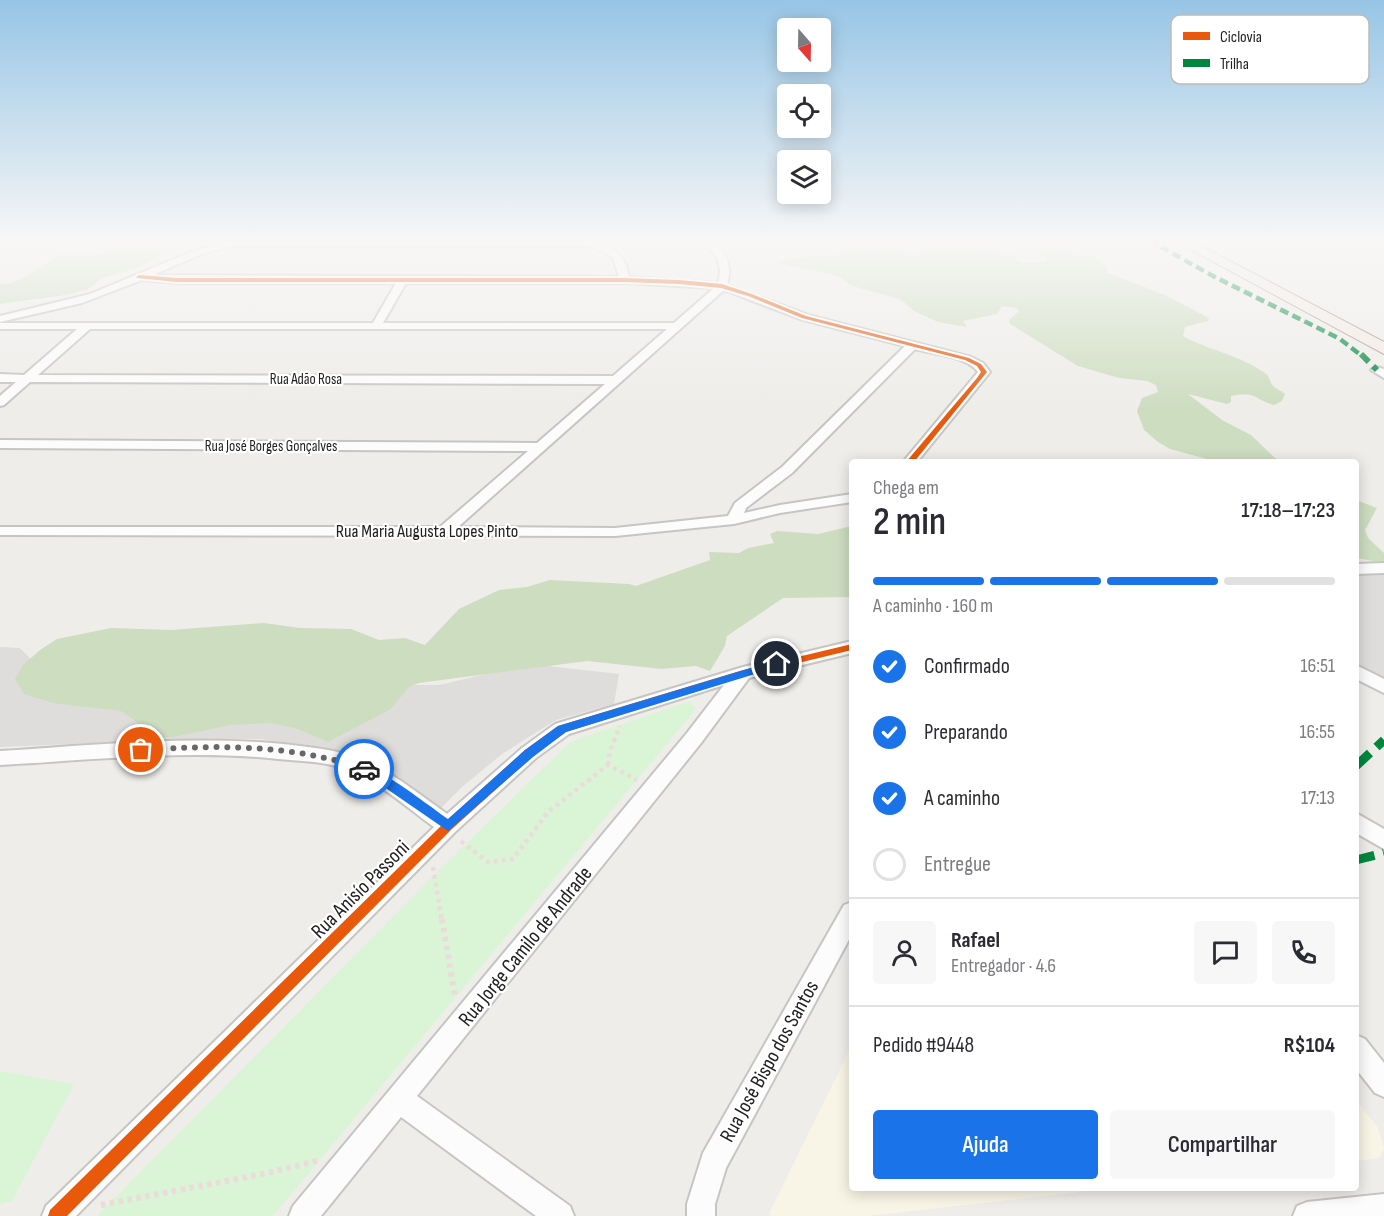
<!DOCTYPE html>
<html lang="pt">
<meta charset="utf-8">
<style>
:root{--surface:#fff;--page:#f7f7f7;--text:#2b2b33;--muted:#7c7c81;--line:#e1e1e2;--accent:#1a73e8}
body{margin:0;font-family:"Sofia Sans Condensed",sans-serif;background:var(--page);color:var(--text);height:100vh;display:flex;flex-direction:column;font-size:22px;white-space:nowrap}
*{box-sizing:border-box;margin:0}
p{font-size:20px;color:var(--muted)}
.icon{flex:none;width:33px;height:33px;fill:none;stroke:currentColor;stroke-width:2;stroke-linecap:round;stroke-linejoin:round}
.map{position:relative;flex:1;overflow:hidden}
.drawer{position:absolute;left:849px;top:459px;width:510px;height:732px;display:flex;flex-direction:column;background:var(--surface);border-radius:6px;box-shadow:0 3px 15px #0003}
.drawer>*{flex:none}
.needle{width:39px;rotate:160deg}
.tools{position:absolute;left:777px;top:18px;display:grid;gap:12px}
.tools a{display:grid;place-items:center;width:54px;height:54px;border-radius:6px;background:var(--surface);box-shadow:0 3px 15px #0003;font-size:30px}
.pin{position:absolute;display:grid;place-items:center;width:51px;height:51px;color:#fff;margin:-26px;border:3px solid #fff;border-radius:50%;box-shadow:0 2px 6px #0007}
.courier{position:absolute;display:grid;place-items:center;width:60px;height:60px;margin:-30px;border:4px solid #1a73e8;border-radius:50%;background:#fff;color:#222;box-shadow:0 2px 8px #0007}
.headline em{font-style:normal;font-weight:600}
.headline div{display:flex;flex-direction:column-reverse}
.headline{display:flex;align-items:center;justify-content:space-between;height:102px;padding:0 24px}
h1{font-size:39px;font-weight:600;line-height:45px}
.bar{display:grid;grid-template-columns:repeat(4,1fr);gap:9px 6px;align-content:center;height:72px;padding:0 24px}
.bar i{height:8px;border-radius:4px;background:var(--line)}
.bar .current{background:var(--accent)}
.bar p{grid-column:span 4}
.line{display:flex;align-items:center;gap:15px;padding:0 24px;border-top:2px solid var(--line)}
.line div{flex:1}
.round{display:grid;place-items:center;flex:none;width:63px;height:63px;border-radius:6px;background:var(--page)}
ol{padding:0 24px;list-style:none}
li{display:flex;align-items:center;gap:18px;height:66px}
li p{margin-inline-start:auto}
li .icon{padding:6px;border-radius:50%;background:var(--accent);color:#fff;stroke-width:4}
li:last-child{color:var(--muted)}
li i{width:33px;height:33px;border:3px solid var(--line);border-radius:50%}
.cta{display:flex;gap:12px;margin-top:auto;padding:12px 24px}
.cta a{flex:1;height:69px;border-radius:6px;background:var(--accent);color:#fff;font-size:24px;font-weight:600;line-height:69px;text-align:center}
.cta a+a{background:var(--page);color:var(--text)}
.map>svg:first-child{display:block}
</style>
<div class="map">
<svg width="1384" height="1216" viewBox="0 0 1384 1216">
<rect width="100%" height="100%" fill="#efedea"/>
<path fill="#dedddb" d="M1384 568V687L1356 671V569Z
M0 647 20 648 56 685H439L530 664 619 674 614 704 556 720 502 754 462 787 437 812 398 777 362 757 260 739H187L0 747Z"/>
<path fill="#f8f5e6" d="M852 1045V1188H1115L867 1216H771L769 1214Z
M1356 1100 1378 1128 1384 1149 1379 1158 1356 1161Z"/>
<path fill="#cdddc0" d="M132 240H206L173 247 141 267 102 278 88 289 72 294 0 304V284C32 282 36 263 64 254 80 248 96 258 111 251L112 245Z
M781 240H834L838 244 826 252Z
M887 242 898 244 912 255 932 248 961 246 1013 254 1016 260 1022 263 1045 262 1046 257 1038 251 1049 247 1093 257 1104 264 1108 273 1165 295 1209 318 1208 321 1185 327 1183 336C1210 351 1241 355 1266 374 1270 377 1270 383 1273 386 1277 390 1281 390 1285 394L1282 401 1274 405C1253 399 1258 391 1231 396V402L1227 404 1188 394 1222 420 1251 435 1275 458 1284 462H1218L1170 449 1158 442 1144 430 1137 411 1142 398 1158 392 1156 385 1147 381 1119 378 1078 366 1010 324 1009 320 1019 311 1016 308 1002 306 997 314 963 321 967 327 938 322 914 311 900 299 852 286 838 276 773 262 819 255 836 256C844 245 858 252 870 251 878 250 880 244 887 242Z
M1356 500 1377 508 1365 530 1368 538 1384 553V563L1356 558Z
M852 526V597L783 598 727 636 725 646 710 671 696 666 662 669 587 661 419 683 409 687 391 709 328 742 295 728 270 723 230 725 174 737H158L121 711 53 703 24 694 15 679 23 665 40 650 57 639 111 628 171 630 264 623 300 628 351 629 379 640 405 638 425 645 459 609 499 590 527 587 550 580 629 584 636 586 710 560 709 552 739 553 748 548 774 543 770 534 777 531 818 534Z"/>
<path fill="#daf4d6" d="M690 701 696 709 273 1216H97L436 873 570 742Z
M0 1071 74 1084 12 1201 0 1204Z"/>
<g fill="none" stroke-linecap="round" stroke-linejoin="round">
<g stroke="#c6c5c4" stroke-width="4">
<path id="minor" d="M233 240H584C607 243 626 252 629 277L718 283C724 262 715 254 702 240H711C726 251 733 265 727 285L808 315 971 357 983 363 990 372 917 462H903L978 372C967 356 933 354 915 349L792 473 746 508 744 513 780 505 852 494V502L780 513 734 524 615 536 0 535V527H440L528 451 0 448V440L537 443 605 384 30 382 4 405 0 406V396L16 382H0V374L24 375 77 329H0V323H373L396 283H177L142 280 82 303 0 322V316L90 294 191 252ZM230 246H587L601 250 613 258 619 277 153 275 197 256ZM406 283H624L714 288 674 323H383ZM724 290 800 319 905 346 782 467 735 503 728 516 615 528 458 527ZM90 329H667L613 376 38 375Z
M1377 367 1384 369V378L1371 370Z
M1384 563V573L1356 574V564Z
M852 641V653L749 678 701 743 417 1096 570 1206 574 1216H536L401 1117 321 1216H289L293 1206 687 733 724 685 569 734 536 758 455 832 76 1216H42L46 1206 434 827C405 806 376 779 342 768 322 761 299 761 278 759 186 749 93 760 0 765V751C94 745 188 735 283 744 308 747 334 749 359 758 391 771 419 794 447 814L522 748 555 724 743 667Z
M1356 665 1384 679V693L1356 679Z
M1356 813 1384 829V849L1356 833Z
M852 902V934L726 1168 715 1204V1216H687V1204L703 1153 844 905Z
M1356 1035 1365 1039 1384 1063V1097L1375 1093 1356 1069Z
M1384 1194V1216H1293L1297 1206 1307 1202Z"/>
</g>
<g stroke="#a69785" stroke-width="2">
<path id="primary" d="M1173 240H1190L1384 342V354Z"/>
</g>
<path stroke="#ecdbdb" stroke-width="4.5" stroke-dasharray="4 4" stroke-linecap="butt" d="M608 765 610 751 620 726
M461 841 488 862 513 859 548 812 608 765 637 780
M433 867 442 921"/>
<path stroke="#ecdbdb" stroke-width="6" stroke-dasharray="4.5 4.5" stroke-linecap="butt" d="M442 919 455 997
M101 1205 268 1173 320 1160"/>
<use href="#minor" fill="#fdfcfc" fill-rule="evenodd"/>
<use href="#primary" fill="#f2ebe7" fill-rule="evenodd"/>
<path stroke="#00873e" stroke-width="4.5" stroke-dasharray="9 4.5" stroke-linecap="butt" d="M1149 240 1213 276 1340 339 1362 356"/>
<path stroke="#00873e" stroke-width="6" stroke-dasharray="11 6" stroke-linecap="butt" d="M1361 354 1377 370"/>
<path stroke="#00873e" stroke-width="9" stroke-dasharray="19 9" stroke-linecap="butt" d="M1356 766 1384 740
M1356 860 1384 853"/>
<g stroke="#fff" stroke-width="4">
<path id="cycleway" d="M139 275 177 278H624L679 280 722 284 752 294 806 316 969 358 981 364 987 372 914 462H906L977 378 981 372 977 366 965 360 802 318 748 296 721 288 679 284 624 282H177L137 278 136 277Z
M852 644V650L744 676 566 732 533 756 452 829 67 1216H48L50 1210 444 823 525 750 558 726 743 670Z"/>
</g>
<use href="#cycleway" fill="#e8590c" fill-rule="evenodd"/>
</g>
<linearGradient id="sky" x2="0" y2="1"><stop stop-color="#97c5e6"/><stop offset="0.59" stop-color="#f8f7f6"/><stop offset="1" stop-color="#f8f7f6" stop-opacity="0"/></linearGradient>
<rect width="1384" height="410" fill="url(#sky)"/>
<path fill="#1a73e8" d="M777 660 781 661V666L566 732 533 757 448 831 358 769 360 766C374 762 433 809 448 819L525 750 558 726Z"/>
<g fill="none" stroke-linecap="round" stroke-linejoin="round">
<path stroke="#696867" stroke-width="6" stroke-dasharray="0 10.8" d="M141 750C204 746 267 744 329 759 341 761 353 763 364 769"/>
</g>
<g text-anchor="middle" stroke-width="4.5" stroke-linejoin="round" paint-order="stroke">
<g font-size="15" fill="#212121" stroke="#fff">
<text x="306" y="384">Rua Adão Rosa</text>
<text x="271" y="451">Rua José Borges Gonçalves</text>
</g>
<g font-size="18" fill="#212121" stroke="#fff">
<text x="427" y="537">Rua Maria Augusta Lopes Pinto</text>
</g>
<g font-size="21" fill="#212121" stroke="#fff">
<text transform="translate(360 889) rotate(-45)" y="7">Rua Anisío Passoni</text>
<text transform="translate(525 946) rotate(-51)" y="7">Rua Jorge Camilo de Andrade</text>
<text transform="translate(769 1061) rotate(-61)" y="7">Rua José Bispo dos Santos</text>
</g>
</g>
<rect x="1171" y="15" width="198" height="69" rx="9" fill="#fff" stroke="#bcbcbc" stroke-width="1.5"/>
<rect x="1183" y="32" width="27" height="8" fill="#e8590c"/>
<rect x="1183" y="59" width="27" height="8" fill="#00873e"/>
<g font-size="16" fill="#212121">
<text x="1220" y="42">Ciclovia</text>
<text x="1220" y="69">Trilha</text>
</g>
</svg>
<div class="tools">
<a><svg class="needle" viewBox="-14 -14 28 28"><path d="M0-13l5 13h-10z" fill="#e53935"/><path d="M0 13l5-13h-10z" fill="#7c7c81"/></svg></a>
<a><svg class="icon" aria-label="locate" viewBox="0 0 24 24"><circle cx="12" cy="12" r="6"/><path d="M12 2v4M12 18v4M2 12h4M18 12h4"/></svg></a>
<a><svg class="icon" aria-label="layers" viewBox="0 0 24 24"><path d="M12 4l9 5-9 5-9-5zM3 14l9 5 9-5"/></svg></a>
</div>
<div class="pin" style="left:141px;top:750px;background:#ea580c"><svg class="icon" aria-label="bag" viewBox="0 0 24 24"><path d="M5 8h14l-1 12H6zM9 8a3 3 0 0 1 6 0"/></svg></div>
<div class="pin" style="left:777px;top:664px;background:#1f2937"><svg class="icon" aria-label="home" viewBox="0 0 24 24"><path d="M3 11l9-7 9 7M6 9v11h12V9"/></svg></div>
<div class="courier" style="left:364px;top:769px"><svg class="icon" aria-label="car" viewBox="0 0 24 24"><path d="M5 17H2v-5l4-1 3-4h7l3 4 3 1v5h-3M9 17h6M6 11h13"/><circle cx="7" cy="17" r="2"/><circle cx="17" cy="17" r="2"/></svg></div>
<section class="drawer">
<div class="headline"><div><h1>2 min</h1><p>Chega em</p></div><em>17:18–17:23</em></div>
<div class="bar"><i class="current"></i><i class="current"></i><i class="current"></i><i></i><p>A caminho · 160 m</p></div>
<ol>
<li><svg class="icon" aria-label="check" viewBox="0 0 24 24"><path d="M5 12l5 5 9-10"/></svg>Confirmado<p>16:51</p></li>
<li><svg class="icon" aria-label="check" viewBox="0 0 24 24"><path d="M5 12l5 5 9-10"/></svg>Preparando<p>16:55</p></li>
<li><svg class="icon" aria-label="check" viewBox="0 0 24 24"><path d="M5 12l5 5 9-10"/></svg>A caminho<p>17:13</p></li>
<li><i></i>Entregue</li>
</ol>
<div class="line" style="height:108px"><a class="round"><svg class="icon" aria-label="person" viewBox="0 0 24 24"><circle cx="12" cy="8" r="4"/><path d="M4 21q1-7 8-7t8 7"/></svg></a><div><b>Rafael</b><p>Entregador · 4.6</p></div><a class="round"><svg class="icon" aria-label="chat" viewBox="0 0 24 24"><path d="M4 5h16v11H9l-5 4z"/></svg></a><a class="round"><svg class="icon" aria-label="phone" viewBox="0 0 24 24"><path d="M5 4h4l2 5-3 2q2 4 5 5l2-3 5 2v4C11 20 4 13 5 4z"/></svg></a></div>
<div class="line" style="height:78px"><div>Pedido #9448</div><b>R$104</b></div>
<div class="cta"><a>Ajuda</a><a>Compartilhar</a></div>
</section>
</div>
